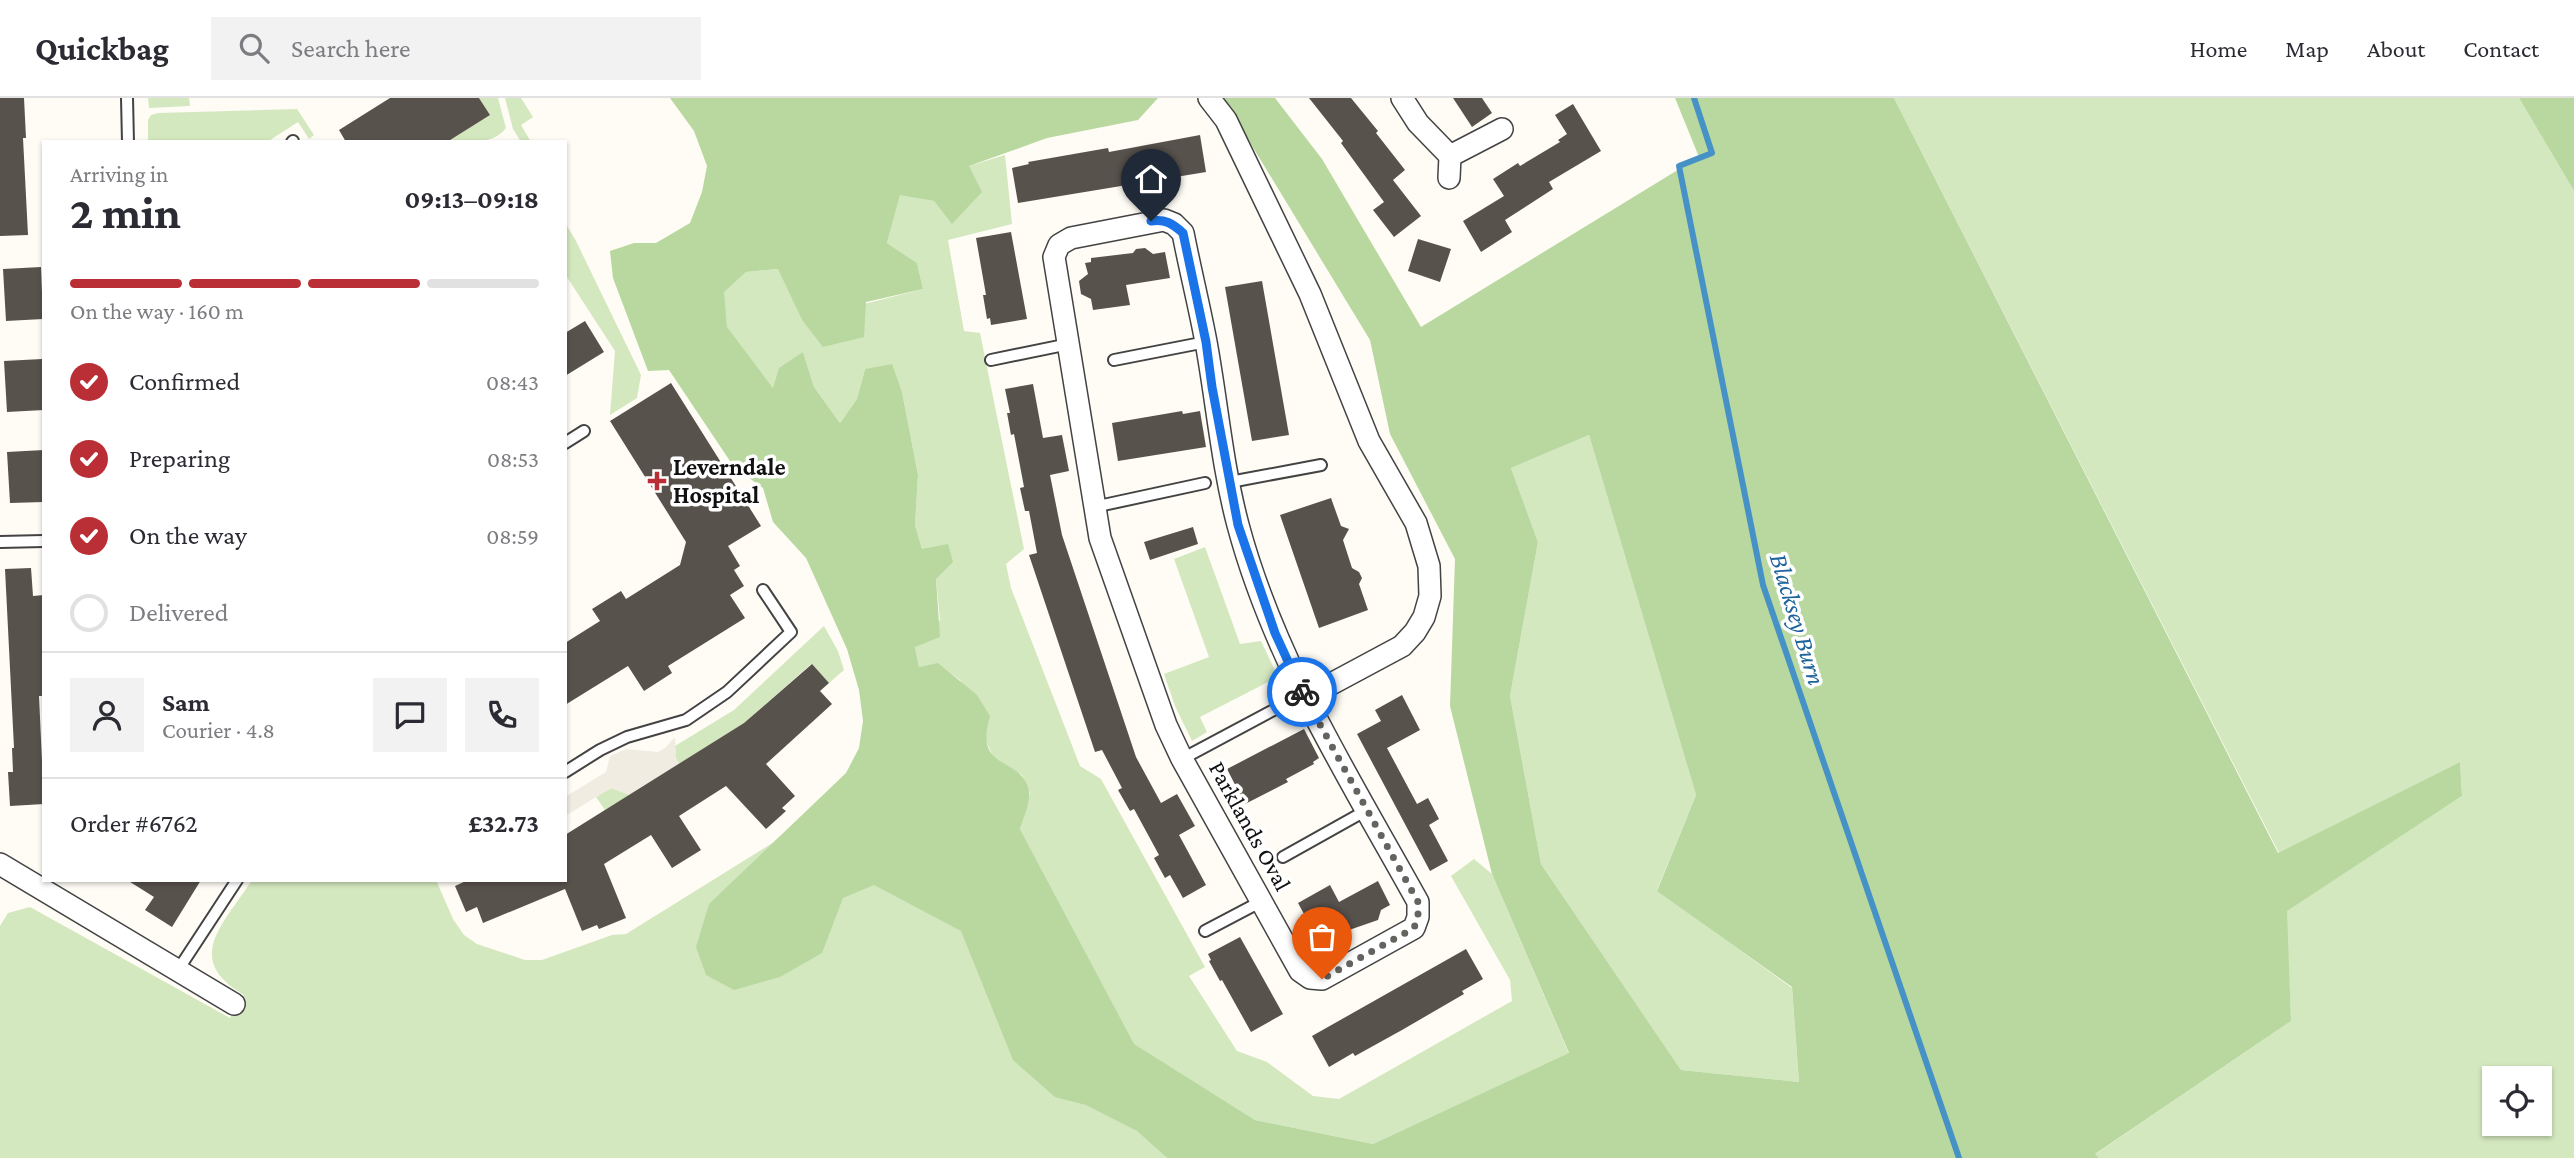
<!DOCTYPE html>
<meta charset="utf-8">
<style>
:root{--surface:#fff;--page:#f2f2f3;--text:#2b2b33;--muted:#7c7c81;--line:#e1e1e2;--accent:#b92f35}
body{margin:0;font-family:"Crimson Pro",serif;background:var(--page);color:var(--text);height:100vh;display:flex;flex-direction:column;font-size:26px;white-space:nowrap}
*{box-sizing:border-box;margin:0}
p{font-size:23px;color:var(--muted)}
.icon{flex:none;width:38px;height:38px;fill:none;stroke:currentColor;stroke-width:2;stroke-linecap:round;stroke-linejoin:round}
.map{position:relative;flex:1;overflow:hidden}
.details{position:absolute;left:42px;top:42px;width:525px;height:742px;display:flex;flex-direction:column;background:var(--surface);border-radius:0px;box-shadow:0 2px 5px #0004}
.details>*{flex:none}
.tools{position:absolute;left:2482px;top:968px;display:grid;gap:14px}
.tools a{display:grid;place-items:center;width:70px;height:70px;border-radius:0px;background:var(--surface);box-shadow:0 2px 5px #0004;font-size:35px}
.pin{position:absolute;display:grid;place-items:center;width:60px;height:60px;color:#fff;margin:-72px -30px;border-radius:50% 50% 50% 0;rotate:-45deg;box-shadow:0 0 7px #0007}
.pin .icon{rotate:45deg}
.courier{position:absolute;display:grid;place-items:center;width:70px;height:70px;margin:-35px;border:5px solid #1a73e8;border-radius:50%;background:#fff;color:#222;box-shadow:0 2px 9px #0007}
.headline em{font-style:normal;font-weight:700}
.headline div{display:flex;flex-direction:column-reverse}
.headline{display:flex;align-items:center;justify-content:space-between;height:119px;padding:0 28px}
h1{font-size:46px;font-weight:700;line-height:52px}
.bar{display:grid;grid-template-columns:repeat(4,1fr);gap:10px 7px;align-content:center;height:84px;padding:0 28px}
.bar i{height:9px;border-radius:5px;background:var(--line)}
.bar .on{background:var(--accent)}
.bar p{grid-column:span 4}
.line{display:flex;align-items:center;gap:18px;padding:0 28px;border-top:2px solid var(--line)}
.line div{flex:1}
.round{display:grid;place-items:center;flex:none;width:74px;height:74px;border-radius:0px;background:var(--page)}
ol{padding:0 28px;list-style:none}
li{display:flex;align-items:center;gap:21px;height:77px}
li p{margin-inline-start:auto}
li .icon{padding:7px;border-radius:50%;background:var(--accent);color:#fff;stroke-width:4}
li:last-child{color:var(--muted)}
li i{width:38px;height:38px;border:4px solid var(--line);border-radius:50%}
header{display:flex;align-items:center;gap:42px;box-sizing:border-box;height:98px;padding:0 35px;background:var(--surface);border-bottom:2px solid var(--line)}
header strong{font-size:33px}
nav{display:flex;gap:38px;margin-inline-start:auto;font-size:24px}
.search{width:490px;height:63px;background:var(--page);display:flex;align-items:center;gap:18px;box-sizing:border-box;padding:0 24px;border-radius:0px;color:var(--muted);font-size:26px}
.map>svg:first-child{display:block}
</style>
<header>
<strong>Quickbag</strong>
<div class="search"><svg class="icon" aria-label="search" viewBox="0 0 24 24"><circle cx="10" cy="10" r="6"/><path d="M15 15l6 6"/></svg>Search here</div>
<nav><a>Home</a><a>Map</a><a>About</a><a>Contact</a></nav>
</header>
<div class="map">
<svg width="2574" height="1060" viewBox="0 0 2574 1060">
<rect width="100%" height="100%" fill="#fefcf4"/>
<path fill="#d4e8bf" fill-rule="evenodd" d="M148 0H189L190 8 149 10Z
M479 0H498L506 30C492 48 468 44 447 44L490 17Z
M505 0H521L533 19 521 27 531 44H521L513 31Z
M1894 0H2519L2574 93V1060H2099L2094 1057 2291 923 2286 813 2462 698 2460 664 2279 755ZM2494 980H2539V1026H2494Z
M297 11 314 37 309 41 298 24 267 44H148V22L151 17 158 15Z
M1005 57 1012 126 948 142 964 233 980 235 1024 451 1006 466 1011 490 1080 668 1101 681 1205 869 1189 878 1237 953 1267 964 1313 998 1339 1001 1512 903 1510 882 1451 778 1474 761 1492 776 1569 956 1373 1046 1255 1022 1134 947 1020 731 1030 695 1022 677 994 661 960 582 938 566 919 569 915 549 940 522 936 481 922 451 915 427 918 377 902 294 865 271 857 301 840 325 814 289 803 254 773 290 727 230 723 194 746 174 779 171 802 222 923 191 917 165 887 145 900 96 934 103 952 125 969 68Z
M565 125 575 141 641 277 637 300 610 317 615 253 565 176Z
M1589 337 1696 697 1657 792 1792 890 1799 984 1681 972 1541 766 1510 598 1538 444 1511 370Z
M1205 449 1240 546 1261 543 1278 579 1200 619 1207 634 1192 643 1175 608 1164 576 1209 559 1174 461Z
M824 528 838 553 844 572 829 585 811 566 744 625 679 666 676 660 675 648 734 612Z
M837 685 948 750 1071 972 1167 1060H0V828L8 815 30 809 230 920 244 897C182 861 224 826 252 782L403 784 436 782 453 821 464 837 477 846 525 862H542L612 837 626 836 774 744Z
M611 690 630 697 605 712 596 699Z"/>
<path fill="#b8d89f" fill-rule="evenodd" d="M670 0H1158L1138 22 1047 40 969 68 982 94 952 126 934 103 900 97 887 145 917 165 923 191 866 204 864 239 823 249 802 222 778 171 746 174 724 194 727 229 773 290 779 270 803 254 814 289 840 325 857 301 865 271 892 266 902 294 918 377 915 427 922 451 948 446 953 464 936 481 940 539 915 549 919 569 938 565 977 597 990 618C973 675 1022 657 1029 693 1031 703 1023 721 1020 731L1134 946 1255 1022 1373 1046 1569 955 1492 776 1450 608 1455 461 1390 336 1370 242 1223 0H1275L1322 61 1421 229 1699 59 1675 0H1894L2278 755 2460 664 2462 698 2287 813 2291 923 2095 1056 2099 1060H1167L1137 1033 1086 1007 1055 999 1013 962 961 833 874 787 843 800 822 855 780 879 734 892 706 877 696 849 709 806 846 675 859 650 863 623 859 592 847 551 806 460 773 424 763 390 734 369 669 272 648 273 613 180 610 153 634 145H656L690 125 702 94 707 68 694 33ZM1589 337 1696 697 1657 793 1792 889 1799 984 1681 972 1541 766 1510 598 1538 444 1511 370Z
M2519 0H2574V93Z"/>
<path fill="#f0ece2" d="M675 639 676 660 679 666 630 697 611 690 565 718V699L606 674 610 658 626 651 658 654 665 650Z"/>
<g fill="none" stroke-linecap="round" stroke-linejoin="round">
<path stroke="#4692c6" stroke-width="6" d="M1694 0 1712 55 1679 68 1763 487 1959 1060"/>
</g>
<path fill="#58524d" d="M0 0H24L26 40H23L28 137 0 138Z
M390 0H479L490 17 447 44H346L339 32Z
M1309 0H1351L1378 33 1376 35 1405 72 1393 82 1421 118 1394 139 1373 112 1384 104 1341 45 1343 43Z
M1453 0H1482L1492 15 1472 29Z
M1573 6 1601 53 1549 84 1553 91 1505 122 1512 134 1481 154 1463 123 1504 98 1493 81 1518 65 1520 68 1560 44 1558 42 1567 36 1555 17Z
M1200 37 1206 74 1018 105 1012 70 1029 66 1028 64 1108 50 1109 54Z
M1011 134 1027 221 991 227 990 220 987 221 983 197H986L976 140Z
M1418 141 1451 151 1440 184 1408 173Z
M1145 150 1153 156 1165 154 1170 180 1126 187 1130 207 1093 212 1091 201 1081 196 1079 183 1088 176 1085 165 1091 164V160L1133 155 1136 151Z
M41 169 43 221 6 223 3 171Z
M1262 183 1289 337 1252 343 1225 189Z
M585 223 604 254 565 278V235Z
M42 261 44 312 7 314 4 263Z
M671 285 761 428 728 448 740 468 734 472 744 488 730 497 745 520 668 568 672 575 644 593 628 568 565 607V545L600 523 592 511 621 493 626 501 680 467 686 444 610 323Z
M1033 286 1043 340 1062 337 1069 373 1050 377 1062 437 1136 659 1161 705 1177 696 1195 728 1179 737 1206 787 1183 800 1170 777 1165 780 1154 760 1159 757 1134 711 1130 713 1118 692 1122 690 1102 652 1095 654 1029 457 1037 455 1029 413H1025L1020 390 1024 389 1014 336 1011 337 1007 315H1010L1005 291Z
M1182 313 1183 316 1200 313 1206 349 1118 363 1112 325Z
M44 352V404L10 405 7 354Z
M1331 400 1341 428 1349 431 1343 442 1352 470 1359 474 1362 480 1359 486 1368 512 1319 530 1280 417Z
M1193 429 1198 446 1150 462 1144 444Z
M31 470 33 498 44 497V598H39L44 706 10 708 8 674H13L12 650H14L5 471Z
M812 566 829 585 820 593 832 606 766 666 795 698 782 710 786 713 766 731 726 688 679 718 701 752 672 770 651 737 604 766 626 820 599 831 597 827 582 833 565 791 483 825 477 809 466 814 455 788 468 782H565V737L744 625Z
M1402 597 1420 632 1387 650 1417 706 1428 700 1439 721 1429 727 1448 763 1430 773 1357 636 1381 623 1375 612Z
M1304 631 1319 660 1313 664 1314 666 1286 681 1288 684 1245 706 1227 671Z
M127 782H201L172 829 145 812 154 799Z
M1378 783 1390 807 1381 812 1378 822 1352 831 1338 839V844L1329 849 1320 846 1301 817 1304 816 1298 805 1330 787 1339 804Z
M1240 839 1283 916 1251 934 1222 882 1220 883 1209 863 1211 862 1208 856Z
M1466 851 1483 881 1462 893 1464 896 1402 932 1355 958 1353 955 1329 969 1312 938Z"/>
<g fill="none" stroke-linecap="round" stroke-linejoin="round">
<g stroke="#434343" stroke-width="14">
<path id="lane" d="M127 0 128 44
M292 44 293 43
M991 262 1069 246
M1114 262 1206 244
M565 345 584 333
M1230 384 1321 367
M1094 409 1205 385
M0 444 44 443
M1182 661 1281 608
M565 674 600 652 627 639 686 622 727 594 791 534 763 492
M1283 759 1367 712
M1205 833 1262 803
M178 872 237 782"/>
</g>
<g stroke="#434343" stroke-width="24">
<path id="street" d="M1209 0 1226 22 1310 196 1369 343 1416 425 1429 468 1430 498 1424 519 1415 534 1402 548 1305 600
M1402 0 1418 25 1450 58 1502 31
M1449 80 1450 58
M1164 122 1174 126 1183 135C1190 171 1199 207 1206 244 1217 304 1222 367 1238 427 1274 562 1351 683 1418 804V819L1414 830 1322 881 1310 880 1300 873 1182 661 1166 627 1100 440 1054 159 1059 147 1071 140Z
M0 766 234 906"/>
</g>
<use href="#lane" stroke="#fff" stroke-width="10"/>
<use href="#street" stroke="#fff" stroke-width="21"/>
</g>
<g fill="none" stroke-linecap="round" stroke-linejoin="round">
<path stroke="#636360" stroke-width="7" stroke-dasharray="0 12.6" d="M1302 594 1418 804V819L1414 830 1322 881"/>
<path stroke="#1a73e8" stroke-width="9" d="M1151 123C1165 121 1172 125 1183 135L1206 244 1212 289 1238 427 1275 535 1302 594"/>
</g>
<path fill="#b92f35" stroke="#fff" stroke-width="2.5" d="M653.5 372.5h7v7h7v7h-7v7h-7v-7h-7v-7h7z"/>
<g text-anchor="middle" stroke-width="7" stroke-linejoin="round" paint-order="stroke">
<g font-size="24" font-weight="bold" fill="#101010" stroke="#fff" text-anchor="start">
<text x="673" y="377">Leverndale<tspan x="673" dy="28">Hospital</tspan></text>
</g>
<g font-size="24" fill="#101010" stroke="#fff">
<text transform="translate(1250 728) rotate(61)" y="8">Parklands Oval</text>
</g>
<g font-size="26" font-style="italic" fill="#1f659c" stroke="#fff">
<text transform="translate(1798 521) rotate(73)" y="9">Blacksey Burn</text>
</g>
</g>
</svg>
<div class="tools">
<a><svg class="icon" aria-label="locate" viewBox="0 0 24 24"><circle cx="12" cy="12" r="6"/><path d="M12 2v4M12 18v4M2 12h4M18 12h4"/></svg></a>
</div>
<div class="pin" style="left:1322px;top:881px;background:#ea580c"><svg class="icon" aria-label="bag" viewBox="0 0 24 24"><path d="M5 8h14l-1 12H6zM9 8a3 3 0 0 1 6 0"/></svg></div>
<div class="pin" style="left:1151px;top:123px;background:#1f2937"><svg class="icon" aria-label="home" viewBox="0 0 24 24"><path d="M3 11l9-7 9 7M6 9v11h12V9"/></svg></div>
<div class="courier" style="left:1302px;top:594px"><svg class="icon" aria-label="bike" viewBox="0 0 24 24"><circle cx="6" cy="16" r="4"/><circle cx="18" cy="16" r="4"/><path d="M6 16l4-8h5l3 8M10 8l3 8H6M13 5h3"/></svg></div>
<section class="details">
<div class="headline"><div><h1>2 min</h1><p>Arriving in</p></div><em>09:13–09:18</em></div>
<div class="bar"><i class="on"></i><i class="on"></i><i class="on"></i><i></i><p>On the way · 160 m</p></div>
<ol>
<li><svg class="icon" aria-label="check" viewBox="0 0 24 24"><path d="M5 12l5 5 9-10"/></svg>Confirmed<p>08:43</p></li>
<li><svg class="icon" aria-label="check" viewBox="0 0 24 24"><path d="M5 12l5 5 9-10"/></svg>Preparing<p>08:53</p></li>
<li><svg class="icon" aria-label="check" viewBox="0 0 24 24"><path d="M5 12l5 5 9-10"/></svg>On the way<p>08:59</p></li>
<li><i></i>Delivered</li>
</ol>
<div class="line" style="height:126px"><a class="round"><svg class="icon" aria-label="person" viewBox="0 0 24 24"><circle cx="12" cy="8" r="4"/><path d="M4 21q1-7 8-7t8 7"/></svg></a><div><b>Sam</b><p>Courier · 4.8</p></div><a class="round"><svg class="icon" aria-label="chat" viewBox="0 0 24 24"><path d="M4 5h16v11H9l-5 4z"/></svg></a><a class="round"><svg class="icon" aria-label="phone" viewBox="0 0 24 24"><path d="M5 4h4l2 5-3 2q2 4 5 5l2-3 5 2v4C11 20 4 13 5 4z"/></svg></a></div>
<div class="line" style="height:91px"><div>Order #6762</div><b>£32.73</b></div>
</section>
</div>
